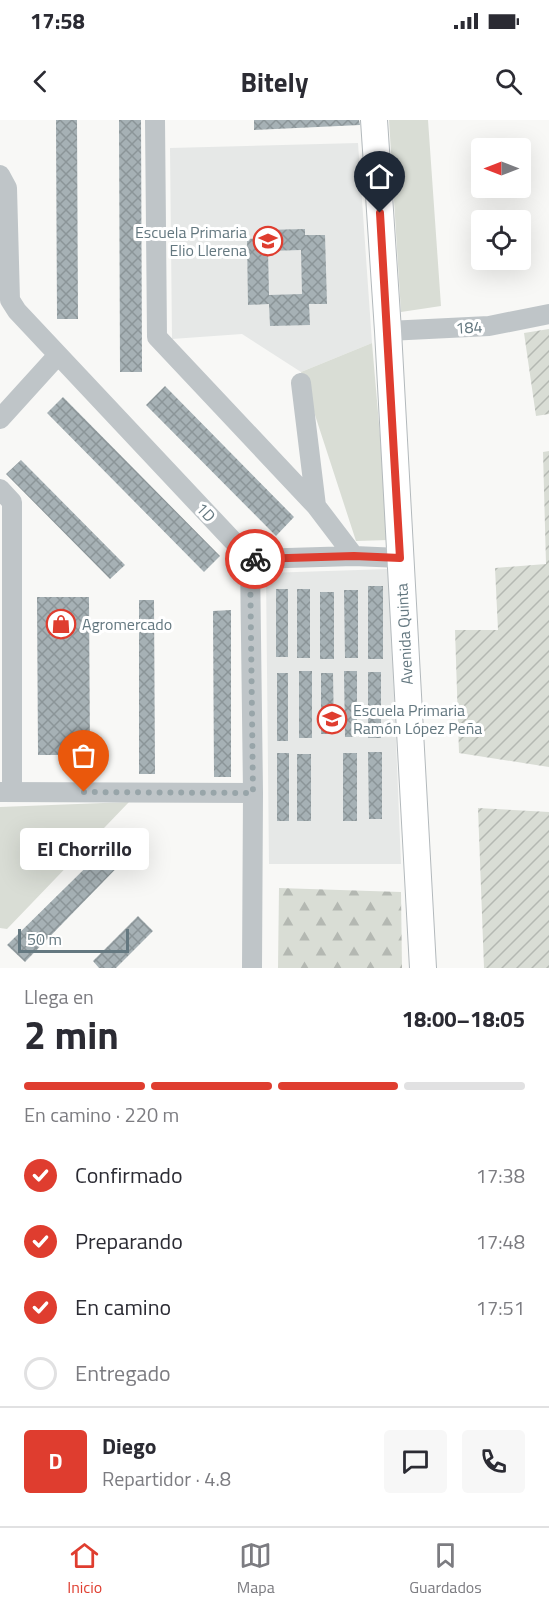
<!DOCTYPE html>
<html lang="es">
<meta charset="utf-8">
<style>
:root{--surface:#fff;--page:#f7f7f7;--text:#2b2b33;--muted:#7c7c81;--line:#e1e1e2;--accent:#df3d2f}
body{margin:0;font-family:"Titillium Web",sans-serif;background:var(--page);color:var(--text);height:100vh;display:flex;flex-direction:column;font-size:22px;white-space:nowrap}
*{box-sizing:border-box;margin:0}
p{font-size:20px;color:var(--muted)}
.icon{flex:none;width:33px;height:33px;fill:none;stroke:currentColor;stroke-width:2;stroke-linecap:round;stroke-linejoin:round}
.map{position:relative;height:848px;overflow:hidden}
.panel{display:flex;flex-direction:column;background:var(--surface);flex:1}
.panel>*{flex:none}
.needle{width:39px;rotate:270deg}
.fabs{position:absolute;left:471px;top:18px;display:grid;gap:12px}
.fabs a{display:grid;place-items:center;width:60px;height:60px;border-radius:6px;background:var(--surface);box-shadow:0 6px 24px #0002;font-size:30px}
.scale{position:absolute;left:18px;bottom:15px;width:111px;box-sizing:border-box;padding-left:6px;border:3px solid #647880;border-top:0;font-size:16px;line-height:21px;white-space:nowrap;color:#647880;-webkit-text-stroke:4px #fff;paint-order:stroke}
.pin{position:absolute;display:grid;place-items:center;width:51px;height:51px;color:#fff;margin:-62px -26px;border-radius:50% 50% 50% 0;rotate:-45deg;box-shadow:0 0 6px #0007}
.pin .icon{rotate:45deg}
.courier{position:absolute;display:grid;place-items:center;width:60px;height:60px;margin:-30px;border:4px solid #df3d2f;border-radius:50%;background:#fff;color:#222;box-shadow:0 2px 8px #0007}
.bubble{position:absolute;height:42px;border-radius:6px;background:var(--surface);box-shadow:0 6px 24px #0002;font-size:20px;font-weight:700;line-height:42px;text-align:center}
.head em{font-style:normal;font-weight:700}
.head div{display:flex;flex-direction:column-reverse}
.head{display:flex;align-items:center;justify-content:space-between;height:102px;padding:0 24px}
h1{font-size:39px;font-weight:700;line-height:45px}
.bar{display:grid;grid-template-columns:repeat(4,1fr);gap:9px 6px;align-content:center;height:72px;padding:0 24px}
.bar i{height:8px;border-radius:4px;background:var(--line)}
.bar .selected{background:var(--accent)}
.bar p{grid-column:span 4}
.line{display:flex;align-items:center;gap:15px;padding:0 24px;border-top:2px solid var(--line)}
.line div{flex:1}
.round{display:grid;place-items:center;flex:none;width:63px;height:63px;border-radius:6px;background:var(--page)}
ol{padding:0 24px;list-style:none}
li{display:flex;align-items:center;gap:18px;height:66px}
li p{margin-inline-start:auto}
li .icon{padding:6px;border-radius:50%;background:var(--accent);color:#fff;stroke-width:4}
li:last-child{color:var(--muted)}
li i{width:33px;height:33px;border:3px solid var(--line);border-radius:50%}
.status{display:flex;justify-content:space-between;align-items:center;height:42px;padding:0 30px;background:var(--surface);direction:ltr}
.status svg{height:16px;fill:currentColor}
header{display:flex;justify-content:space-between;align-items:center;height:78px;padding:0 24px;background:var(--surface);font-size:27px;font-weight:700}
.tab-bar{display:flex;justify-content:space-around;align-items:center;height:84px;border-top:2px solid var(--line);background:var(--surface);font-size:16px;color:var(--muted)}
.tab-bar a{display:grid;justify-items:center;gap:3px}
.tab-bar .selected{color:var(--accent)}
.map>svg:first-child{display:block}
</style>
<div class="status"><b>17:58</b><svg viewBox="0 0 49 12"><path d="M0 12V9h3v3zM5 12V6h3v6zM10 12V3h3v9zM15 12V0h3v12zM26 1h20v11H26zM47 4h2v5h-2z"/></svg></div>
<header><svg class="icon" aria-label="back" viewBox="0 0 24 24"><path d="M15 5l-7 7 7 7"/></svg>Bitely<svg class="icon" aria-label="search" viewBox="0 0 24 24"><circle cx="10" cy="10" r="6"/><path d="M15 15l6 6"/></svg></header>
<div class="map">
<svg width="549" height="848" viewBox="0 0 549 848">
<defs>
<pattern id="forest-firs" width="22" height="20" patternUnits="userSpaceOnUse" patternTransform="scale(1.5)"><rect width="22" height="20" fill="#d9ddd5"/><path d="M5 1l3.5 6h-7zM16 11l3.5 6h-7z" fill="#b4b8b2"/></pattern>
<pattern id="garden-furrows" width="10" height="10" patternUnits="userSpaceOnUse" patternTransform="scale(1.5)"><rect width="10" height="10" fill="#d9ddd5"/><path d="M-1 1l2-2M0 10L10 0M9 11l2-2" fill="none" stroke="#b4b8b2"/></pattern>
<pattern id="building-cross-hatch" width="8" height="8" patternUnits="userSpaceOnUse" patternTransform="scale(1.5)"><rect width="8" height="8" fill="#a6b1b5"/><path d="M0 0l8 8M0 8l8-8" fill="none" stroke="#8b9598"/></pattern>
</defs>
<rect width="100%" height="100%" fill="#f8f8f6"/>
<path fill="#e6e8e7" d="M358 23 372 223 301 252 242 214 172 219 170 28Z
M389 449 401 744H269L266 453Z"/>
<path fill="#d9ddd5" d="M389 0H428L441 186 401 192Z
M372 223 389 420 356 421 301 252Z
M129 682 7 809 0 808V687Z"/>
<path fill="url(#forest-firs)" d="M279 768 401 772 402 848H278Z"/>
<path fill="url(#garden-furrows)" d="M549 209V294L536 296 524 213Z
M549 331V647L459 633 455 510H498L495 448 546 444 543 332Z
M478 688 549 692V848H484Z"/>
<path fill="url(#building-cross-hatch)" fill-rule="evenodd" d="M56 0H77L78 199H57Z
M119 0H141L142 252H120Z
M254 0H359L360 5 254 10Z
M305 109V115H325L327 184H309L310 205 270 206 269 184 248 185 247 119 265 118 264 110ZM301 130 302 174 269 175 268 131Z
M165 266 294 397 276 416 146 285Z
M63 277 220 436 204 452 47 293Z
M21 340 125 445 110 459 6 354Z
M368 466H383V539H368Z
M276 469H288V537H276Z
M297 469H310V538H297Z
M344 470H358V538H345Z
M320 472H334V539H320Z
M37 477H89L90 635H38Z
M139 480H154L155 654H139Z
M231 490V657H214L213 491Z
M299 551H312V618H299Z
M344 551H357V617H345Z
M368 552H381V618H368Z
M277 553H288V621H277Z
M321 553H333L334 614H321Z
M368 632H382V699H369Z
M277 633H289V701H277Z
M343 633H357V701H343Z
M297 634H311V701H297Z
M126 708 141 723 25 842 7 825Z
M138 796 153 811 116 848H99L93 841Z"/>
<g fill="none" stroke-linecap="round" stroke-linejoin="round">
<g stroke="#b3b9bc" stroke-width="28">
<path id="major" d="M374 0 388 211 423 848"/>
</g>
<path stroke="#bfc5c8" stroke-width="20" d="M155 0 157 217 316 386 354 436
M0 55 7 68 10 180 17 191 250 439 253 673 252 848
M388 211 489 206 549 194
M301 263 316 386
M0 299 58 235
M0 369 12 382V672
M250 439 354 436 400 438
M0 672 253 673"/>
<use href="#major" stroke="#fff" stroke-width="26"/>
</g>
<g fill="none" stroke-linecap="round" stroke-linejoin="round">
<path stroke="#98a5a9" stroke-width="6" stroke-dasharray="0 10.8" d="M84 672 253 673 250 439H255"/>
<path stroke="#df3d2f" stroke-width="8" d="M255 439 354 436 400 438 380 93"/>
</g>
<defs>
<g id="school-ring" transform="scale(1.5)"><circle r="9.5" fill="#fff" stroke="#df3d2f" stroke-width="1.5"/><path d="M0-5L7-2L0 1L-7-2ZM-4 1L0 2.5L4 1V4Q0 6-4 4Z" fill="#df3d2f"/></g>
<g id="shop-ring" transform="scale(1.5)"><circle r="9.5" fill="#fff" stroke="#df3d2f" stroke-width="1.5"/><path d="M-5-2.5h2.3a2.7 3.5 0 0 1 5.4 0H5L5.5 6h-11ZM-1.5-2.5h3a1.5 2.3 0 0 0-3 0Z" fill="#df3d2f"/></g>
</defs>
<g fill-rule="evenodd">
<use href="#school-ring" x="268" y="121"/>
<use href="#shop-ring" x="61" y="504"/>
<use href="#school-ring" x="332" y="599"/>
</g>
<g text-anchor="middle" stroke-width="6" stroke-linejoin="round" paint-order="stroke">
<g font-size="16" fill="#647880" stroke="#fff" text-anchor="start">
<text x="247" y="118" text-anchor="end">Escuela Primaria<tspan x="247" dy="18">Elio Llerena</tspan></text>
<text x="82" y="510">Agromercado</text>
<text x="353" y="596">Escuela Primaria<tspan x="353" dy="18">Ramón López Peña</tspan></text>
</g>
<g font-size="16" fill="#647880" stroke="#fff">
<text transform="translate(469 207) rotate(-3)" y="6">184</text>
<text transform="translate(206 392) rotate(47)" y="6">1D</text>
<text transform="translate(404 514) rotate(-93)" y="6">Avenida Quinta</text>
</g>
</g>
</svg>
<div class="fabs">
<a><svg class="needle" viewBox="-14 -14 28 28"><path d="M0-13l5 13h-10z" fill="#e53935"/><path d="M0 13l5-13h-10z" fill="#7c7c81"/></svg></a>
<a><svg class="icon" aria-label="locate" viewBox="0 0 24 24"><circle cx="12" cy="12" r="6"/><path d="M12 2v4M12 18v4M2 12h4M18 12h4"/></svg></a>
</div>
<div class="scale">50 m</div>
<div class="pin" style="left:84px;top:672px;background:#ea580c"><svg class="icon" aria-label="bag" viewBox="0 0 24 24"><path d="M5 8h14l-1 12H6zM9 8a3 3 0 0 1 6 0"/></svg></div>
<div class="pin" style="left:380px;top:93px;background:#1f2937"><svg class="icon" aria-label="home" viewBox="0 0 24 24"><path d="M3 11l9-7 9 7M6 9v11h12V9"/></svg></div>
<div class="courier" style="left:255px;top:439px"><svg class="icon" aria-label="bike" viewBox="0 0 24 24"><circle cx="6" cy="16" r="4"/><circle cx="18" cy="16" r="4"/><path d="M6 16l4-8h5l3 8M10 8l3 8H6M13 5h3"/></svg></div>
<div class="bubble" style="left:20px;top:708px;width:129px">El Chorrillo</div>
</div>
<section class="panel">
<div class="head"><div><h1>2 min</h1><p>Llega en</p></div><em>18:00–18:05</em></div>
<div class="bar"><i class="selected"></i><i class="selected"></i><i class="selected"></i><i></i><p>En camino · 220 m</p></div>
<ol>
<li><svg class="icon" aria-label="check" viewBox="0 0 24 24"><path d="M5 12l5 5 9-10"/></svg>Confirmado<p>17:38</p></li>
<li><svg class="icon" aria-label="check" viewBox="0 0 24 24"><path d="M5 12l5 5 9-10"/></svg>Preparando<p>17:48</p></li>
<li><svg class="icon" aria-label="check" viewBox="0 0 24 24"><path d="M5 12l5 5 9-10"/></svg>En camino<p>17:51</p></li>
<li><i></i>Entregado</li>
</ol>
<div class="line" style="height:108px"><b class="round" style="background:var(--accent);color:#fff">D</b><div><b>Diego</b><p>Repartidor · 4.8</p></div><a class="round"><svg class="icon" aria-label="chat" viewBox="0 0 24 24"><path d="M4 5h16v11H9l-5 4z"/></svg></a><a class="round"><svg class="icon" aria-label="phone" viewBox="0 0 24 24"><path d="M5 4h4l2 5-3 2q2 4 5 5l2-3 5 2v4C11 20 4 13 5 4z"/></svg></a></div>
</section>
<nav class="tab-bar">
<a class="selected"><svg class="icon" aria-label="home" viewBox="0 0 24 24"><path d="M3 11l9-7 9 7M6 9v11h12V9"/></svg>Inicio</a>
<a><svg class="icon" aria-label="map" viewBox="0 0 24 24"><path d="M3 6l6-2 6 2 6-2v14l-6 2-6-2-6 2zM9 4v14M15 6v14"/></svg>Mapa</a>
<a><svg class="icon" aria-label="saved" viewBox="0 0 24 24"><path d="M7 4h10v16l-5-4-5 4z"/></svg>Guardados</a>
</nav>
